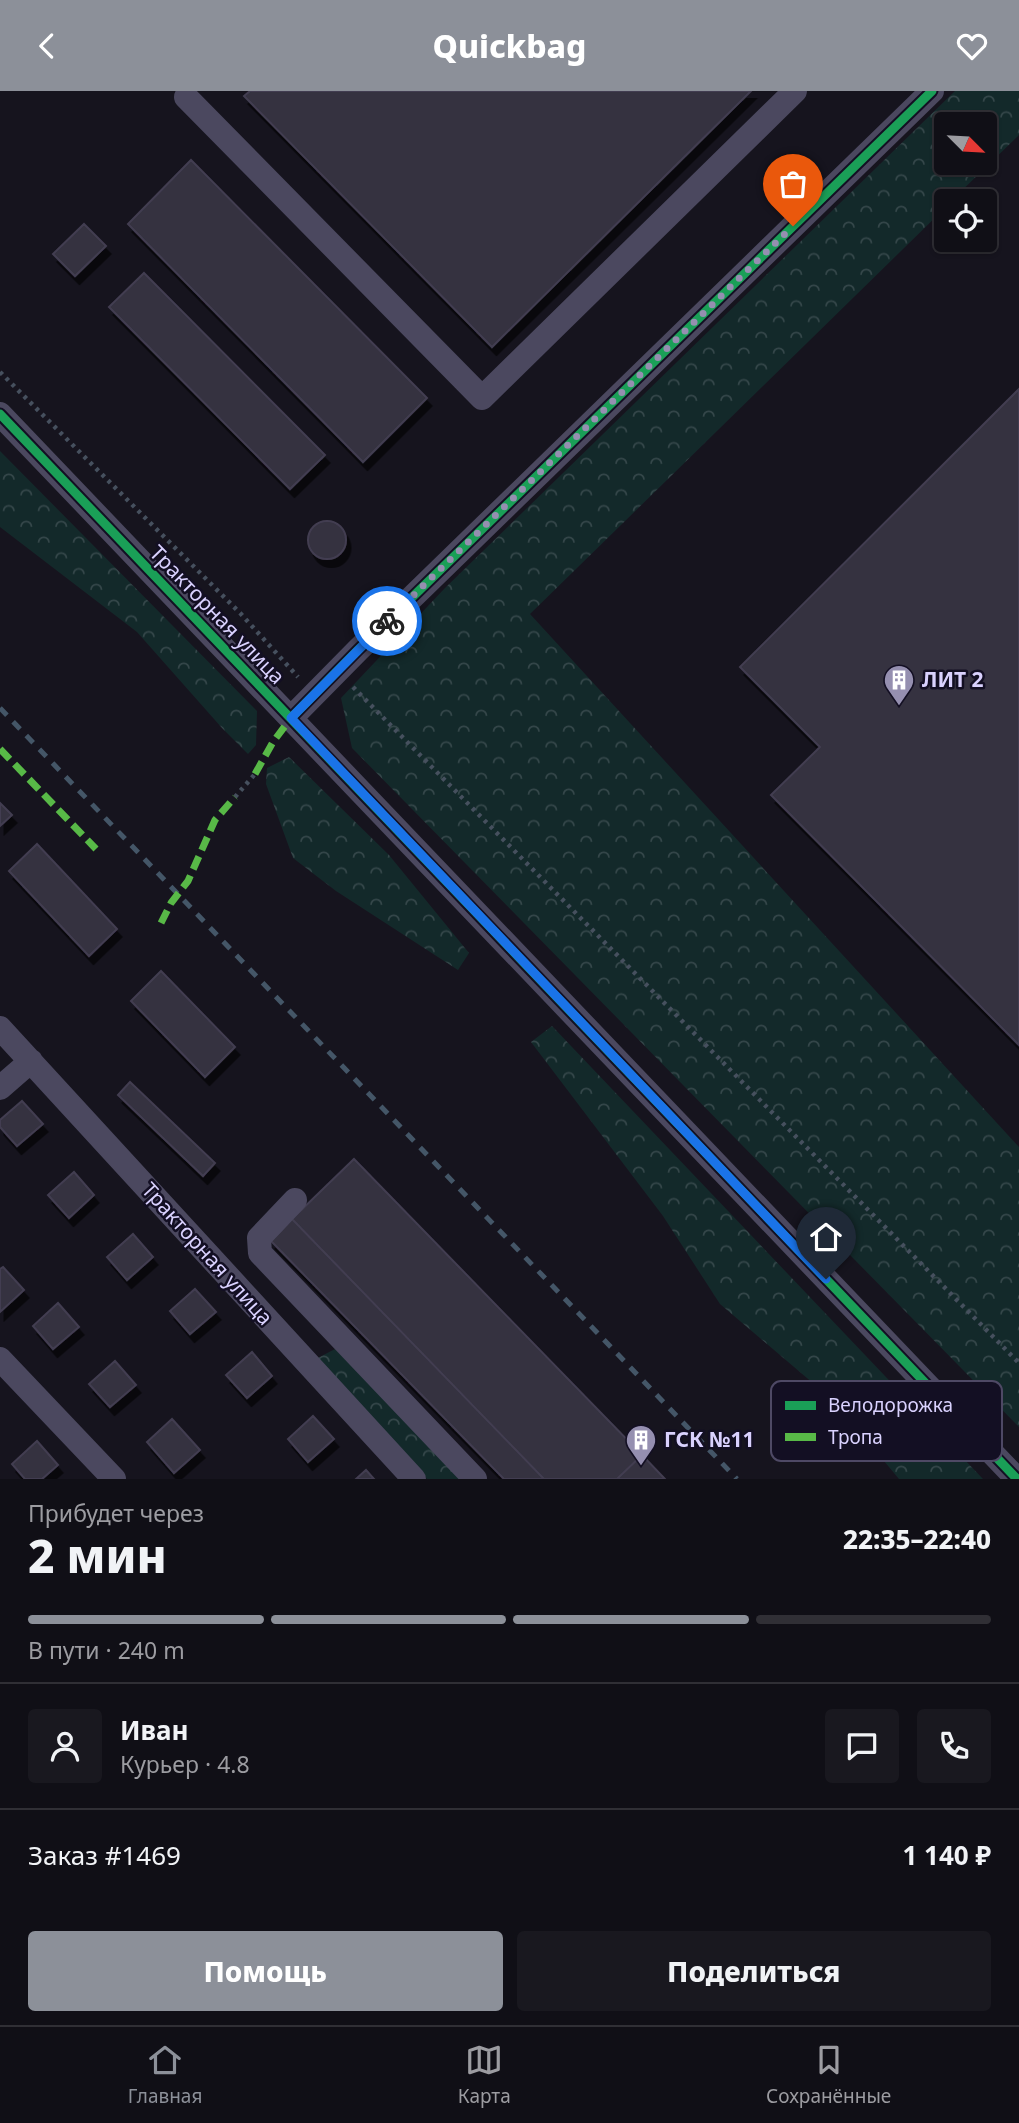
<!DOCTYPE html>
<html lang="ru">
<meta charset="utf-8">
<style>
:root{--surface:#100f16;--page:#19181f;--text:#f1f3f6;--muted:#9c9ca1;--line:#302f35;--accent:#8c9099}
body{margin:0;font-family:"Noto Sans",sans-serif;background:var(--page);color:var(--text);height:100vh;display:flex;flex-direction:column;font-size:26px;white-space:nowrap}
*{box-sizing:border-box;margin:0}
p{font-size:23px;color:var(--muted)}
.icon{flex:none;width:38px;height:38px;fill:none;stroke:currentColor;stroke-width:2;stroke-linecap:round;stroke-linejoin:round}
.map{position:relative;height:1388px;overflow:hidden}
.panel{display:flex;flex-direction:column;background:var(--surface);flex:1}
.panel>*{flex:none}
.needle{width:46px;rotate:114deg}
.tools{position:absolute;left:934px;top:21px;display:grid;gap:14px}
.tools a{display:grid;place-items:center;width:63px;height:63px;border-radius:7px;background:var(--surface);box-shadow:0 2px 5px #0004,0 0 0 2px var(--line);font-size:35px}
.pin{position:absolute;display:grid;place-items:center;width:60px;height:60px;color:#fff;margin:-72px -30px;border-radius:50% 50% 50% 0;rotate:-45deg;box-shadow:0 0 7px #0007}
.pin .icon{rotate:45deg}
.courier{position:absolute;display:grid;place-items:center;width:70px;height:70px;margin:-35px;border:5px solid #1a73e8;border-radius:50%;background:#fff;color:#222;box-shadow:0 2px 9px #0007}
.overview em{font-style:normal;font-weight:800}
.overview div{display:flex;flex-direction:column-reverse}
.overview{display:flex;align-items:center;justify-content:space-between;height:119px;padding:0 28px}
h1{font-size:46px;font-weight:800;line-height:52px}
.bar{display:grid;grid-template-columns:repeat(4,1fr);gap:10px 7px;align-content:center;height:84px;padding:0 28px}
.bar i{height:9px;border-radius:5px;background:var(--line)}
.bar .current{background:var(--accent)}
.bar p{grid-column:span 4}
.line{display:flex;align-items:center;gap:18px;padding:0 28px;border-top:2px solid var(--line)}
.line div{flex:1}
.round{display:grid;place-items:center;flex:none;width:74px;height:74px;border-radius:7px;background:var(--page)}
.button{display:flex;gap:14px;margin-top:auto;padding:14px 28px}
.button a{flex:1;height:80px;border-radius:7px;background:var(--accent);color:#fff;font-size:28px;font-weight:800;line-height:80px;text-align:center}
.button a+a{background:var(--page);color:var(--text)}
header{display:flex;justify-content:space-between;align-items:center;height:91px;padding:0 28px;background:var(--accent);color:#fff;font-size:32px;font-weight:800}
.tabs{display:flex;justify-content:space-around;align-items:center;height:98px;border-top:2px solid var(--line);background:var(--surface);font-size:19px;color:var(--muted)}
.tabs a{display:grid;justify-items:center;gap:4px}
.tabs .current{color:var(--accent)}
.map>svg:first-child{display:block}
</style>
<header><svg class="icon" aria-label="back" viewBox="0 0 24 24"><path d="M15 5l-7 7 7 7"/></svg>Quickbag<svg class="icon" aria-label="heart" viewBox="0 0 24 24"><path d="M12 20l-8-8c-3-5 5-10 8-4 3-6 11-1 8 4z"/></svg></header>
<div class="map">
<svg width="1019" height="1388" viewBox="0 0 1019 1388">
<defs>
<pattern id="forest-crowns" width="20" height="18" patternUnits="userSpaceOnUse" patternTransform="scale(1.75)"><rect width="20" height="18" fill="#13292a"/><path d="M2 6a3 3 0 1 1 6 0M12 15a3 3 0 1 1 6 0" fill="none" stroke="#35474a"/></pattern>
<filter id="shadow"><feDropShadow dx="4.5" dy="8" stdDeviation="0" flood-color="#0009"/></filter>
</defs>
<rect width="100%" height="100%" fill="#16141e"/>
<path fill="url(#forest-crowns)" fill-rule="evenodd" d="M955 0H1019V44L951 110H947V115L530 523 1019 1056V1336L352 657 341 607 445 497ZM985 33V72H947V33Z
M0 360 257 620 256 654 248 663 222 637 137 541 0 436Z
M289 666 389 764 469 862 458 879 336 800 293 767 266 693 267 677Z
M552 935 983 1388H899L834 1310 720 1213 663 1125 531 951Z
M335 1258 462 1388H427L314 1269Z"/>
<path fill="#343140" stroke="#433e51" stroke-width="2" filter="url(#shadow)" d="M250 0H751L492 256 244 5Z
M191 69 427 307 363 371 128 133Z
M84 133 106 155 75 185 53 163Z
M144 182 325 364 290 398 109 216Z
M1019 298V954L771 704 820 656 740 576Z
M308 449a19 19 0 1 1 38 0a19 19 0 1 1-38 0Z
M0 712 12 724 0 735Z
M37 753 117 838 89 865 9 780Z
M161 880 235 956 205 986 131 910Z
M130 991 215 1072 203 1085 118 1004Z
M22 1010 43 1033 17 1055 0 1036V1029Z
M354 1068 642 1364 617 1388H544L292 1128Z
M74 1081 94 1104 69 1127 48 1104Z
M292 1128 544 1388H504L271 1150Z
M133 1143 153 1166 127 1189 107 1166Z
M3 1176 24 1199 0 1221V1178Z
M195 1198 216 1221 190 1243 170 1220Z
M58 1212 79 1236 53 1258 33 1235Z
M252 1261 272 1285 247 1307 226 1284Z
M115 1270 136 1294 110 1316 89 1293Z
M313 1325 334 1348 308 1371 288 1348Z
M172 1328 200 1359 174 1382 147 1351Z
M37 1350 58 1374 42 1388H25L12 1373Z
M642 1364 665 1388H617Z
M366 1379 374 1388H356Z"/>
<g fill="none" stroke-linecap="round" stroke-linejoin="round">
<path stroke="#46505e" stroke-width="4.5" stroke-dasharray="3.5 5" stroke-linecap="butt" d="M0 281 241 523 298 586
M353 596 1019 1272
M235 706 255 683"/>
<path stroke="#4b485f" stroke-width="24" d="M186 6 482 307 795 0
M0 323 1017 1388
M291 627 358 559 932 0
M0 937 414 1388
M0 997 31 970
M295 1109 259 1147 260 1162 475 1388
M0 1268 114 1388"/>
<path stroke="#445667" stroke-width="5" stroke-dasharray="10 9" stroke-linecap="butt" d="M0 617 737 1388"/>
<path stroke="#58b947" stroke-width="7" stroke-dasharray="14 7" stroke-linecap="butt" d="M0 658 96 758
M255 683 273 651 291 627
M161 832 171 812 188 790 215 729 235 706"/>
<g stroke="#130f23" stroke-width="13">
<path id="cycleway" d="M0 323 1017 1388
M291 627 358 559 932 0"/>
</g>
<use href="#cycleway" stroke="#1a9f57" stroke-width="9"/>
</g>
<g fill="none" stroke-linecap="round" stroke-linejoin="round">
<path stroke="#958fb0" stroke-width="7" stroke-dasharray="0 12.6" d="M387 530 793 135"/>
<path stroke="#1a73e8" stroke-width="9" d="M387 530 291 627 826 1188"/>
</g>
<defs>
<g id="building-pin" transform="scale(1.575)"><path d="M0 17L-7.5 6A9.5 9.5 0 1 1 7.5 6Z" fill="#958fb0" stroke="#130f23"/><path d="M-4-6H4V6H1V3H-1V6H-4ZM-2.5-4.3h1.7v1.8h-1.7ZM.8-4.3h1.7v1.8H.8ZM-2.5-1h1.7V.8h-1.7ZM.8-1h1.7V.8H.8Z" fill="#fff"/></g>
</defs>
<g fill-rule="evenodd">
<use href="#building-pin" x="899" y="589"/>
<use href="#building-pin" x="641" y="1349"/>
</g>
<g text-anchor="middle" stroke-width="5" stroke-linejoin="round" paint-order="stroke">
<g font-size="21" fill="#d9d1fe" stroke="#130f23">
<text transform="translate(217 524) rotate(46)" y="7">Тракторная улица</text>
<text transform="translate(207 1163) rotate(48)" y="7">Тракторная улица</text>
</g>
<g font-size="21" font-weight="bold" fill="#d9d1fe" stroke="#130f23" text-anchor="start">
<text x="922" y="596">ЛИТ 2</text>
<text x="664" y="1356">ГСК №11</text>
</g>
</g>
<rect x="771" y="1290" width="231" height="80" rx="10" fill="#130f23" stroke="#4e4965" stroke-width="2"/>
<rect x="785" y="1310" width="31" height="9" fill="#1a9f57"/>
<rect x="785" y="1342" width="31" height="8" fill="#58b947"/>
<g font-size="19" fill="#d9d1fe">
<text x="828" y="1321">Велодорожка</text>
<text x="828" y="1353">Тропа</text>
</g>
</svg>
<div class="tools">
<a><svg class="needle" viewBox="-14 -14 28 28"><path d="M0-13l5 13h-10z" fill="#e53935"/><path d="M0 13l5-13h-10z" fill="#9c9ca1"/></svg></a>
<a><svg class="icon" aria-label="locate" viewBox="0 0 24 24"><circle cx="12" cy="12" r="6"/><path d="M12 2v4M12 18v4M2 12h4M18 12h4"/></svg></a>
</div>
<div class="pin" style="left:793px;top:135px;background:#ea580c"><svg class="icon" aria-label="bag" viewBox="0 0 24 24"><path d="M5 8h14l-1 12H6zM9 8a3 3 0 0 1 6 0"/></svg></div>
<div class="pin" style="left:826px;top:1188px;background:#1f2937"><svg class="icon" aria-label="home" viewBox="0 0 24 24"><path d="M3 11l9-7 9 7M6 9v11h12V9"/></svg></div>
<div class="courier" style="left:387px;top:530px"><svg class="icon" aria-label="bike" viewBox="0 0 24 24"><circle cx="6" cy="16" r="4"/><circle cx="18" cy="16" r="4"/><path d="M6 16l4-8h5l3 8M10 8l3 8H6M13 5h3"/></svg></div>
</div>
<section class="panel">
<div class="overview"><div><h1>2 мин</h1><p>Прибудет через</p></div><em>22:35–22:40</em></div>
<div class="bar"><i class="current"></i><i class="current"></i><i class="current"></i><i></i><p>В пути · 240 m</p></div>
<div class="line" style="height:126px"><a class="round"><svg class="icon" aria-label="person" viewBox="0 0 24 24"><circle cx="12" cy="8" r="4"/><path d="M4 21q1-7 8-7t8 7"/></svg></a><div><b>Иван</b><p>Курьер · 4.8</p></div><a class="round"><svg class="icon" aria-label="chat" viewBox="0 0 24 24"><path d="M4 5h16v11H9l-5 4z"/></svg></a><a class="round"><svg class="icon" aria-label="phone" viewBox="0 0 24 24"><path d="M5 4h4l2 5-3 2q2 4 5 5l2-3 5 2v4C11 20 4 13 5 4z"/></svg></a></div>
<div class="line" style="height:91px"><div>Заказ #1469</div><b>1 140 ₽</b></div>
<div class="button"><a>Помощь</a><a>Поделиться</a></div>
</section>
<nav class="tabs">
<a class="current"><svg class="icon" aria-label="home" viewBox="0 0 24 24"><path d="M3 11l9-7 9 7M6 9v11h12V9"/></svg>Главная</a>
<a><svg class="icon" aria-label="map" viewBox="0 0 24 24"><path d="M3 6l6-2 6 2 6-2v14l-6 2-6-2-6 2zM9 4v14M15 6v14"/></svg>Карта</a>
<a><svg class="icon" aria-label="saved" viewBox="0 0 24 24"><path d="M7 4h10v16l-5-4-5 4z"/></svg>Сохранённые</a>
</nav>
